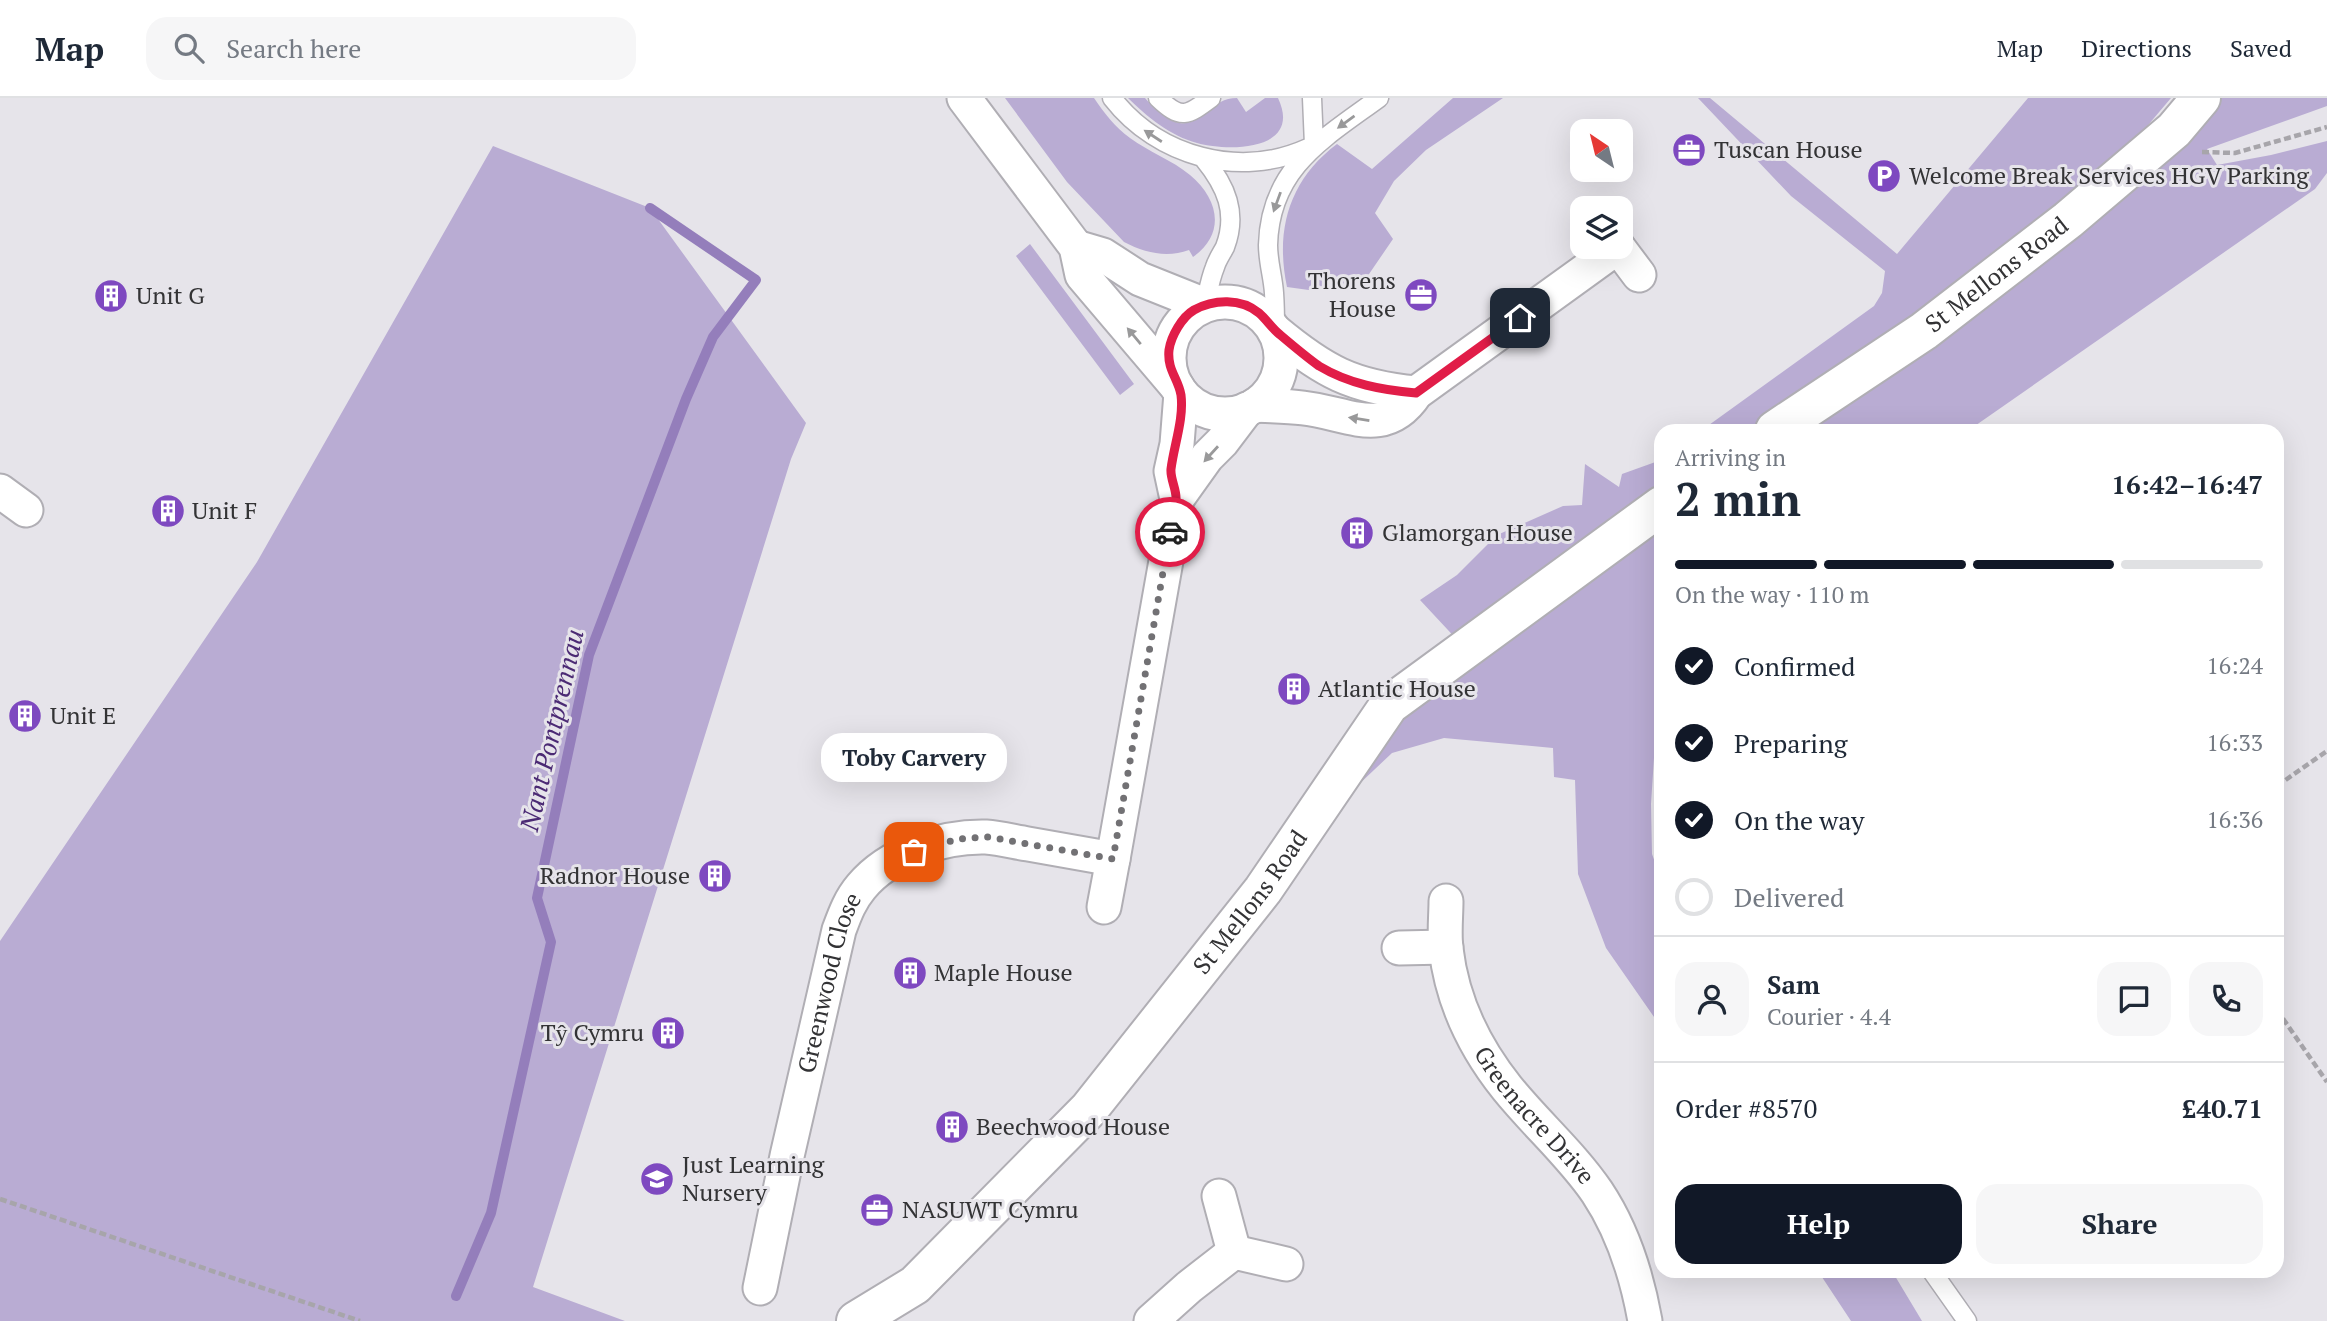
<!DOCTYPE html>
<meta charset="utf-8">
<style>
:root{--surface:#fff;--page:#f6f6f7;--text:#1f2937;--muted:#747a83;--line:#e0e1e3;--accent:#111827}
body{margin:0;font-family:"PT Serif",serif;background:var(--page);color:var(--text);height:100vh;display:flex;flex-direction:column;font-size:26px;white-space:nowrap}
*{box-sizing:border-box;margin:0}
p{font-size:23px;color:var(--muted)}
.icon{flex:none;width:38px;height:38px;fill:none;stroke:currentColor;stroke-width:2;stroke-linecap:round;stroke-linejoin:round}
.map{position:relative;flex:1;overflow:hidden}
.panel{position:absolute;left:1654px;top:326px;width:630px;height:854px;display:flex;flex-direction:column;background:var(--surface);border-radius:21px;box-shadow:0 7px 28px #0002}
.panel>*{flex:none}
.needle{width:46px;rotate:325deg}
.controls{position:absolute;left:1570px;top:21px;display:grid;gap:14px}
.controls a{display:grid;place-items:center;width:63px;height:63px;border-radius:14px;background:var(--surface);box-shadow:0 7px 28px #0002;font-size:35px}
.pin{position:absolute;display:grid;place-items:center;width:60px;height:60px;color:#fff;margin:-30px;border-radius:14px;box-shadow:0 4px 10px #0006}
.courier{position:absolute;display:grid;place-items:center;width:70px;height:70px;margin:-35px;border:5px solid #e11d48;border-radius:50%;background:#fff;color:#222;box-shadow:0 2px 9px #0007}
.bubble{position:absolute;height:49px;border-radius:21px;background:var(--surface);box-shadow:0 7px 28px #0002;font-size:23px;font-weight:800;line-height:49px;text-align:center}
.head em{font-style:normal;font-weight:800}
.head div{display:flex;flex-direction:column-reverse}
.head{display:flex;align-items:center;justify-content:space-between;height:119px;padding:0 21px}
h1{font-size:46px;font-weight:800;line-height:52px}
.bar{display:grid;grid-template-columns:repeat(4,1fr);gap:10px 7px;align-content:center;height:84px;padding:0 21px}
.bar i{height:9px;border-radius:5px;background:var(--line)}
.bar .on{background:var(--accent)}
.bar p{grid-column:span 4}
.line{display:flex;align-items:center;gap:18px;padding:0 21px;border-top:2px solid var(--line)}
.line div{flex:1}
.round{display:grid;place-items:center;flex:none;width:74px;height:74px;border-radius:21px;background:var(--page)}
ol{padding:0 21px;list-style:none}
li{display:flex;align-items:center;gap:21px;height:77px}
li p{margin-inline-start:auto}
li .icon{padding:7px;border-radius:50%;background:var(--accent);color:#fff;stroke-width:4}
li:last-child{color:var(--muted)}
li i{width:38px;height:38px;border:4px solid var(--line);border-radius:50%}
.action{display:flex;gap:14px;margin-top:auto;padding:14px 21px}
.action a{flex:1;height:80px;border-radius:21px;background:var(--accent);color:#fff;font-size:28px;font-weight:800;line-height:80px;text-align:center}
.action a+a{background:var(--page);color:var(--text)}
header{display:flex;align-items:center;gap:42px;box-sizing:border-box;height:98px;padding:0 35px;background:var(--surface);border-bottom:2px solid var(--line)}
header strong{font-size:33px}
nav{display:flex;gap:38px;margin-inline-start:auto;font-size:24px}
.search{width:490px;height:63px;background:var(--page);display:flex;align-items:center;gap:18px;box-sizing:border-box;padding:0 24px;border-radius:21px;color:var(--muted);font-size:26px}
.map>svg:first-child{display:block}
</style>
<header>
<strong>Map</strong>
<div class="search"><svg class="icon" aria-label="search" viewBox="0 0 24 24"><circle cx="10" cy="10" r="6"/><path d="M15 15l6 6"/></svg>Search here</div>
<nav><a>Map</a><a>Directions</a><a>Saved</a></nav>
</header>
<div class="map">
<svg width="2327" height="1223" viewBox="0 0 2327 1223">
<rect width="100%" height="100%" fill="#e6e4ea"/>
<path fill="#b9acd3" d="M1005 0H1094C1104 15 1115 29 1130 40 1149 54 1172 62 1190 77 1219 101 1226 136 1193 159L1189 152C1167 160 1145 155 1124 144L1067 84Z
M1128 0H1145C1196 57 1199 0 1237 0L1246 14 1265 0H1278C1303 53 1229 54 1197 45 1171 38 1147 19 1128 0Z
M1453 0H1503L1426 52 1394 83 1375 115 1393 141 1367 179 1316 193 1287 189C1275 132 1289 82 1337 46L1372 71Z
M1698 0H1710L1897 156 2028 0H2171L2143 33 1952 202 1765 332H1702L1874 208 1882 195 1885 173 1791 98Z
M2218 0H2327V8L2207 51 2217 67 2271 57 2327 43V75L2315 91 1969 332H1788Z
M493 48 650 110 806 325 791 361 533 1189 625 1223H0V843L257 464Z
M1030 146 1134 286 1120 297 1016 158Z
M1661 362V405L1461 546 1420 502 1457 477 1497 437 1563 408 1582 407 1585 366 1619 389 1622 376Z
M1661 421V606L1657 614 1651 706 1652 756 1661 781V929L1606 850 1578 776 1575 682 1554 679 1553 650 1444 640 1392 655 1321 722 1384 626Z
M1818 1173H1892L1922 1223H1851Z"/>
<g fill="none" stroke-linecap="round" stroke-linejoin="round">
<path stroke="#947ebb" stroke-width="10" d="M456 1198 491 1115 551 844 537 800 589 557 686 301 713 239 756 182 650 110"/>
<g stroke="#b0aeb4" stroke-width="21">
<path id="service" d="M1112 0C1158 59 1239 81 1308 50
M1158 0C1181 22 1187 18 1211 0
M1312 0 1314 47
M1204 61C1226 88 1238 115 1225 149 1222 155 1217 162 1215 169 1210 181 1208 194 1205 207
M1275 233C1275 221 1275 208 1274 195 1273 179 1268 164 1268 147 1270 70 1323 41 1379 0
M1931 1172 1967 1223"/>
</g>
<g stroke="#b0aeb4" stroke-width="37">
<g id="minor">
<path d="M964 0 1076 149 1082 177 1178 290"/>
<path d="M1076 149 1103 157 1140 181 1205 207"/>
<path d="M1618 149 1639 177"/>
<circle cx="1225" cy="260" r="56"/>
<path d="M1275 233C1323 273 1352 289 1416 295"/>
<path d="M1255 307C1271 308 1287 308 1303 310 1348 315 1385 342 1416 295L1618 149"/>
<path d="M0 393 26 412"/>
<path d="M1177 401 1207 359 1222 344 1247 311"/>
<path id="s1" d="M1446 803C1446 818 1444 835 1446 851 1452 902 1475 950 1507 990 1536 1026 1571 1056 1597 1094 1623 1133 1637 1178 1645 1223"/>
<path d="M1104 809 1113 761"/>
<path d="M1399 850 1446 849"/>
<path d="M1219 1098 1234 1154"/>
<path id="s2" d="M760 1190 787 1058 839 832C845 816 850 802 861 789 889 755 943 738 986 739 1000 740 1015 744 1028 746 1057 751 1085 756 1113 761L1177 401 1171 373 1177 346 1181 295"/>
<path d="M1151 1223 1189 1189 1234 1154 1286 1166"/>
</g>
</g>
<g stroke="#b0aeb4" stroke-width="42">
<g id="secondary">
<path id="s3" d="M1775 332 1924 233 2068 122 2174 32 2201 0"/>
<path id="s4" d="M856 1223 915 1187 1089 1011 1263 792 1389 607 1661 408"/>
</g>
</g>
<path stroke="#a7a5aa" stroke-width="4.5" stroke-dasharray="7 3.5" stroke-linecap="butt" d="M2202 54 2235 55 2327 29
M2277 688 2327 653
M2277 912 2327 984
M0 1101 360 1223"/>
<use href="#service" stroke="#fff" stroke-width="18"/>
<use href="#minor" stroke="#fff" stroke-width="33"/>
<use href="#secondary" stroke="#fff" stroke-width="38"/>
</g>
<defs><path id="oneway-solid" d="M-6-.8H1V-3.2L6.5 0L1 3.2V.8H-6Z" transform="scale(1.75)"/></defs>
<g fill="#99999a">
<use href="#oneway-solid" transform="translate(1346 24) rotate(144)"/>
<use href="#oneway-solid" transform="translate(1153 38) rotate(-147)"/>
<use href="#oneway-solid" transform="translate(1277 104) rotate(110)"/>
<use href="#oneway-solid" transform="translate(1134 238) rotate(-130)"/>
<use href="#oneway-solid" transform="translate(1359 321) rotate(-171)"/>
<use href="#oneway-solid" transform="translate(1211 356) rotate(132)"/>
</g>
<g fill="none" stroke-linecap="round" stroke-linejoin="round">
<path stroke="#727174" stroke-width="7" stroke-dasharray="0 12.6" d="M914 754 958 741 988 739 1113 761 1170 434"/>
<path stroke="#e11d48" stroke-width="9" d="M1170 434C1172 424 1176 412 1176 402 1177 392 1170 381 1171 371 1174 347 1184 321 1181 297 1178 280 1167 272 1169 252 1171 238 1182 219 1194 212 1214 201 1241 200 1259 215 1266 221 1271 229 1278 235 1291 246 1305 258 1319 268 1349 286 1382 292 1416 295L1520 220"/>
</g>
<defs>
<g id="office-disc" transform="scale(1.75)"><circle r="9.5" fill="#7e49c0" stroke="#e6e4ea"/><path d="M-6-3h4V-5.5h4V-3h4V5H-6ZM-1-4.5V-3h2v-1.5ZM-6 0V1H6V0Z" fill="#fff"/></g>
<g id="parking-disc" transform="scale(1.75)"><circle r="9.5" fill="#7e49c0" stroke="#e6e4ea"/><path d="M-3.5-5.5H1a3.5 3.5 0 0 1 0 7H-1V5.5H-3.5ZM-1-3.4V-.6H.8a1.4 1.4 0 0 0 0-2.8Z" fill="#fff"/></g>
<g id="building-disc" transform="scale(1.75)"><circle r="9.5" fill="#7e49c0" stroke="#e6e4ea"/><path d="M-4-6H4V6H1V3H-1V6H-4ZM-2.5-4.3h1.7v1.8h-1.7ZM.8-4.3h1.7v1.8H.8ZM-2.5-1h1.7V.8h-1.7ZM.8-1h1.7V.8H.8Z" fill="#fff"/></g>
<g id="school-disc" transform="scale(1.75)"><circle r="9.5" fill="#7e49c0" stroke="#e6e4ea"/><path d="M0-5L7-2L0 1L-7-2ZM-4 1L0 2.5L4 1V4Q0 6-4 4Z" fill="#fff"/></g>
</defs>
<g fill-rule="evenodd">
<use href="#office-disc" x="1689" y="52"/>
<use href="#parking-disc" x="1884" y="78"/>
<use href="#office-disc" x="1421" y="197"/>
<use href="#building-disc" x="111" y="198"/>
<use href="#building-disc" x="168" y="413"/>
<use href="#building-disc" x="1357" y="435"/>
<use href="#building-disc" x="1294" y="591"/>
<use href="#building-disc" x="25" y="618"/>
<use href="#building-disc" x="715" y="778"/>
<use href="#building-disc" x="910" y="875"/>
<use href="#building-disc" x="668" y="935"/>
<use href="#building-disc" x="952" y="1029"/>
<use href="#school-disc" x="657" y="1081"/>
<use href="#office-disc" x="877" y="1112"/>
</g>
<g text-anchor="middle" stroke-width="6" stroke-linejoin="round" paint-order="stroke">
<g font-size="24" fill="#333335" stroke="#e6e4ea" text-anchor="start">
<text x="1714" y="60">Tuscan House</text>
<text x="1909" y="86">Welcome Break Services HGV Parking</text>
<text x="1396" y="191" text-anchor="end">Thorens<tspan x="1396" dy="28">House</tspan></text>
<text x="136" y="206">Unit G</text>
<text x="192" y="421">Unit F</text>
<text x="1382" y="443">Glamorgan House</text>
<text x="1318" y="599">Atlantic House</text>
<text x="50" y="626">Unit E</text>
<text x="690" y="786" text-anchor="end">Radnor House</text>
<text x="934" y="883">Maple House</text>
<text x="644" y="943" text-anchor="end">Tŷ Cymru</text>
<text x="976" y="1037">Beechwood House</text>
<text x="682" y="1075">Just Learning<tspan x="682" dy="28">Nursery</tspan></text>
<text x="902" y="1120">NASUWT Cymru</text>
</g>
<g font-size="24" fill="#333335" stroke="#e6e4ea">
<text dy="8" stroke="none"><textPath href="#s3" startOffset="271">St Mellons Road</textPath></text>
<text dy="8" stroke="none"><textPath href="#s4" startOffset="579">St Mellons Road</textPath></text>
<text dy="8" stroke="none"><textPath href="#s2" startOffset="313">Greenwood Close</textPath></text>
<text dy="8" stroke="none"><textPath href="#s1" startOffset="240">Greenacre Drive</textPath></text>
</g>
<g font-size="26" font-style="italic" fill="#4b2a74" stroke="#e6e4ea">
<text transform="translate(552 632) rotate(-77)" y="9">Nant Pontprennau</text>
</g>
</g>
</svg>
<div class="controls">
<a><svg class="needle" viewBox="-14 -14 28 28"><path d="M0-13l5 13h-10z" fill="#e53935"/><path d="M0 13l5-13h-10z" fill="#747a83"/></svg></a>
<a><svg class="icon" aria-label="layers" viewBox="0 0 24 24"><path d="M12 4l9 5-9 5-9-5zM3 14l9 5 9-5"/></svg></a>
</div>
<div class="pin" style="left:914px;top:754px;background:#ea580c"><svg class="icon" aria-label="bag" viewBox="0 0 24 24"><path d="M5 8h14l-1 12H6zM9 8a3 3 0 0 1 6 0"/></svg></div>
<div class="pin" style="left:1520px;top:220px;background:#1f2937"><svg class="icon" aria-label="home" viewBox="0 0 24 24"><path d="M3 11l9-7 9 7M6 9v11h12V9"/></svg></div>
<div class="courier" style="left:1170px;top:434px"><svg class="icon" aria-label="car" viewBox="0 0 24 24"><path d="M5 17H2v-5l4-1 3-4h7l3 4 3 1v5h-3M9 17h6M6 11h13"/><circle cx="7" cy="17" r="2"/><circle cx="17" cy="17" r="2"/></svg></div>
<div class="bubble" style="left:821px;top:635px;width:186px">Toby Carvery</div>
<section class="panel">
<div class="head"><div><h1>2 min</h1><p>Arriving in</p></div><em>16:42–16:47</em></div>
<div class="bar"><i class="on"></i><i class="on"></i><i class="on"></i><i></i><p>On the way · 110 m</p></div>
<ol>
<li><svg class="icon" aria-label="check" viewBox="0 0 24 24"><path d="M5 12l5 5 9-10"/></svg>Confirmed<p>16:24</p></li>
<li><svg class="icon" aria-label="check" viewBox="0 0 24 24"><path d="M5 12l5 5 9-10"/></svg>Preparing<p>16:33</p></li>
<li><svg class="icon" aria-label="check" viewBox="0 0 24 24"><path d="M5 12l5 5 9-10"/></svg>On the way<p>16:36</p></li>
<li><i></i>Delivered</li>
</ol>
<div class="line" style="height:126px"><a class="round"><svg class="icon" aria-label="person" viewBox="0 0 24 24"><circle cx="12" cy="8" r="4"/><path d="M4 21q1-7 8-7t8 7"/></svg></a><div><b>Sam</b><p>Courier · 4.4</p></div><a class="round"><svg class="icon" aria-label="chat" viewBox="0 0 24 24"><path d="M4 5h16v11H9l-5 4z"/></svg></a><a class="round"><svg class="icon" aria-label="phone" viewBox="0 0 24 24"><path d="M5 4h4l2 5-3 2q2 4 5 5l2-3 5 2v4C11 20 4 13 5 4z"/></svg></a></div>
<div class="line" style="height:91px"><div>Order #8570</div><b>£40.71</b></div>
<div class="action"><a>Help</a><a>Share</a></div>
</section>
</div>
